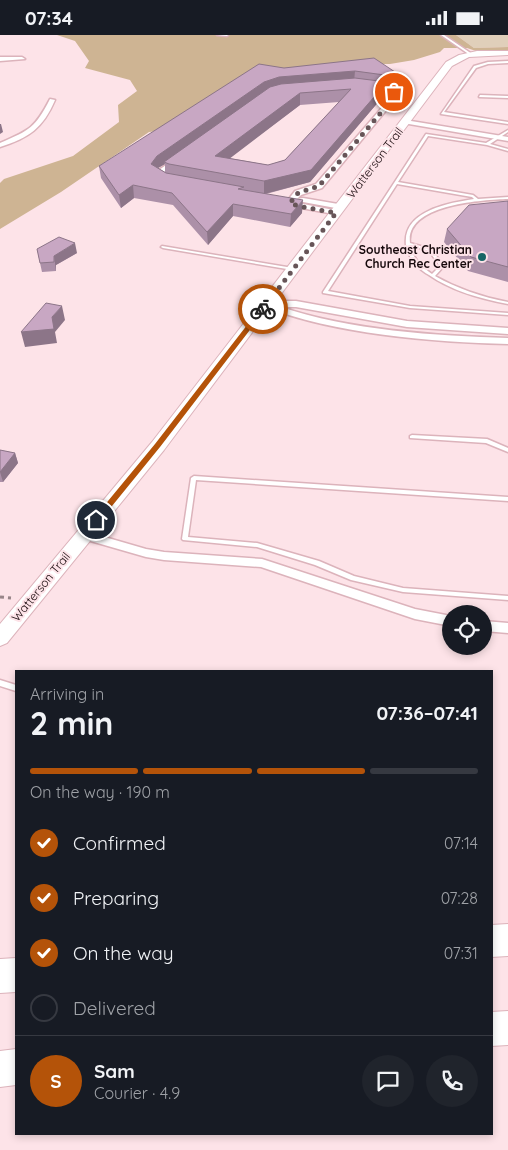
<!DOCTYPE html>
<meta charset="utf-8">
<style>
:root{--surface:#171b24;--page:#20242c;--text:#f1f3f6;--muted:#9ea1a6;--line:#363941;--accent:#b45309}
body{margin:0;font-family:Quicksand,sans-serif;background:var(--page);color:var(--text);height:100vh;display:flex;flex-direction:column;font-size:19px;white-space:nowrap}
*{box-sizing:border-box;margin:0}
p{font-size:16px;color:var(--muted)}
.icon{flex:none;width:28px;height:28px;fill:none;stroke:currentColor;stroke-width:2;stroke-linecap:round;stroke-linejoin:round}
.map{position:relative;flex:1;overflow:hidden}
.sheet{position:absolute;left:15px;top:635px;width:478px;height:465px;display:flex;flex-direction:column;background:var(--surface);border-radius:0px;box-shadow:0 2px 8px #0003}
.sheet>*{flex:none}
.buttons{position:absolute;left:442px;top:570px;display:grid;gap:10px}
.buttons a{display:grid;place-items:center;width:50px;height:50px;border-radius:50%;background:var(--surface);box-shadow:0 2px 8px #0003;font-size:25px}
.pin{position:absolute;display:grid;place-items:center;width:42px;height:42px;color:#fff;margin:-21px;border:2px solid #fff;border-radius:50%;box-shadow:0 1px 5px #0007}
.courier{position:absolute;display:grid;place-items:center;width:50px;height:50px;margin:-25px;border:4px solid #b45309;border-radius:50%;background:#fff;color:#222;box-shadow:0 1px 6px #0007}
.summary em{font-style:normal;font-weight:700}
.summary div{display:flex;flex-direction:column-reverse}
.summary{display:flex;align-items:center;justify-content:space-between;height:85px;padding:0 15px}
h1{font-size:32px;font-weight:700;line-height:38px}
.bar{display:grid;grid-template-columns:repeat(4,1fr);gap:8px 5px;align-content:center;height:60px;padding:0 15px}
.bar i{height:6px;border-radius:4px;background:var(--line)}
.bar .on{background:var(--accent)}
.bar p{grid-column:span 4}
.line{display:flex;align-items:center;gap:12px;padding:0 15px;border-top:1px solid var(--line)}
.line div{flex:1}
.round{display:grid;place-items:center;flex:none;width:52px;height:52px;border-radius:26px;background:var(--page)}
ol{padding:0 15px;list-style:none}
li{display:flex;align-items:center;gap:15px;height:55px}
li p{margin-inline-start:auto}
li .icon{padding:5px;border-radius:50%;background:var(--accent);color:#fff;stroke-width:4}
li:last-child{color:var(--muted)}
li i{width:28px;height:28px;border:2px solid var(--line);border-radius:50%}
.status{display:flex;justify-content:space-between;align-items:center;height:35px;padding:0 25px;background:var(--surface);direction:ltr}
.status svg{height:14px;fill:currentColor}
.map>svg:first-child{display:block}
</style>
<div class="status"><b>07:34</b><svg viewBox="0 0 49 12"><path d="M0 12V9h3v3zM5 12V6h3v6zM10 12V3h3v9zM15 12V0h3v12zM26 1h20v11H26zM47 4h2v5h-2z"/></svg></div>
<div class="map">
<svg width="508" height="1115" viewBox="0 0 508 1115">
<rect width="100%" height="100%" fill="#fde3e8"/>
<path fill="#e0cfba" d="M456 0H508V12L474 13Z"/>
<path fill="#ceb493" d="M57 0H456L474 13 508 12V15L476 16 467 13H444L440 17 414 25 390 29H361L271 37 167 95 149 97 61 157 0 194V148L4 144 73 121 119 87 118 70 137 56 130 45 85 33 89 26 75 6Z"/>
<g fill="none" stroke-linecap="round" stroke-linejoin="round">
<g stroke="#dcb3bb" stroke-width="3">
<path id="lane" d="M217 0H228L227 1Z
M441 0H444L472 19 470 20Z
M508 26V28L488 29 476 33 444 77 508 87V89L441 79 474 31 488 27Z
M480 60 508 61V63L479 62Z
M508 95V97L490 109 508 114V116L487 110 428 101 398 147 473 160 478 164 508 162V164C483 165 405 169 410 208L431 214 444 231 435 241C458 254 482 262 508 267V269C481 264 452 256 429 240 418 234 408 223 406 210 402 176 448 168 474 164L472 162 397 149 328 256 410 271 508 278V280L410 273 323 258V257L426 99 486 108ZM410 210 429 216 440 231 432 239C422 232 412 223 410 210Z
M162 211 293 233 295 234 293 235 163 213 161 212Z
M412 400 487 404 508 413V417L486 408 410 403V401Z
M194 441 508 462V466L196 445 188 502 257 508 319 526 354 541 403 553 508 561V565L403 557 351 545 315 530 257 512 183 505 182 504 191 443Z
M0 645 16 650V656L0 651Z"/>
</g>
<g stroke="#dcb3bb" stroke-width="3">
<path id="street" d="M0 22H22L25 24 0 26Z
M354 49 395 54 398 61 322 153 301 160 297 164 303 163 344 170 345 172 341 174 303 167 298 168 339 176V180L167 148 154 141 159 135 265 60 279 55ZM354 53 391 57 392 61 316 149 295 156 288 165 169 144 162 140 269 62 280 59Z
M50 64 55 65C43 93 29 103 0 112V108C30 95 35 93 50 64Z
M405 85 508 102V106L403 88V86Z
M266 266H296L407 286 508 293V299L407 292 296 272H281C348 295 437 301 508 303V309C433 307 333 299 263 271L262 269Z
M84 496 146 514 164 517 262 524 415 574 451 581V591L415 584 261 532 164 525 146 522 80 503 78 500Z
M484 586 508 588V598L484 596Z"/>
</g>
<g stroke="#dcb3bb" stroke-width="2">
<path id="secondary" d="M477 16H508V20L469 22 452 31 164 415 7 608 0 611V589L152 407 446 27 459 20Z"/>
</g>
<g stroke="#dcb3bb" stroke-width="2">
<path id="highway" d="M508 889V921L491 922V890Z
M16 923V957L0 958V924Z
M508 976V1010L491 1011V977Z
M16 1014V1050L0 1052V1016Z"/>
</g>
<path stroke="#988488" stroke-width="3" stroke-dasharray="4 4" stroke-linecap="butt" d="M0 562 11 563"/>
<use href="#lane" fill="#fff" fill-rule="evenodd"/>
<use href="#street" fill="#fff" fill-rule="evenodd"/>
<use href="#secondary" fill="#fff" fill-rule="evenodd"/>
<use href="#highway" fill="#fff" fill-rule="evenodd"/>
</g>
<path fill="#ac90a8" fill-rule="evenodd" d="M284 33 395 37 394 48 391 52 387 51 386 58 310 147 266 159 302 178 290 192 233 181 208 210 173 170 134 163 121 173 101 143 99 131ZM339 67 285 125 268 130 229 123 300 70ZM165 129V137L158 133Z
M508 166V247L468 236 444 207 447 194Z
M37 214 77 218 56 230V236L42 237Z
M0 415 15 418 18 428 3 447H0Z"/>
<path fill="#8c7588" d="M355 36 354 47 279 53 164 127 165 129 158 133 151 129 157 121 264 47 279 42Z
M395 37 394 48 391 52 392 41Z
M387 47 386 58 310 147 264 159V146Z
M300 58V70L216 134 215 121Z
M0 89H1L3 97 0 99Z
M133 150 134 163 121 173 119 160Z
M303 165 302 178 290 192 291 179Z
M233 169V181L208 210 207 197Z
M75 208 77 218 56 230V236L54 221Z
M62 271 65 285 55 297 57 308 25 312 21 297 52 282Z
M15 418 18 428 3 447 0 437Z"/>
<path fill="#c8a7c3" stroke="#8c7588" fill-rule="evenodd" d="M374 23 395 37 392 41 355 36 279 42 264 47 157 121 151 129 166 138 244 152 238 154 303 165 291 179 233 169 207 197 172 158 133 150 119 160 99 131 259 29 284 33Z
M355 43 387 47 311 135 264 146 169 129 164 127 270 52 281 49ZM351 54 285 125 268 130 215 121 300 58Z
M508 166V232L471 222 447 194 469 170Z
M59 202 75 208 54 221V227L40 228 37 214Z
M46 268 62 271 52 282 54 294 21 297Z
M0 415 15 418 0 437Z"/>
<path fill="#b45309" d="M261 272 266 274 160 412 99 487H94V483L155 409Z"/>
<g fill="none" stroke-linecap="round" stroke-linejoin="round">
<path stroke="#675558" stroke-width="5" stroke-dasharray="0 9" d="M263 274 336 178 298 171 290 168 298 158 319 151 395 61 394 57"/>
</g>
<circle fill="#166565" stroke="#fde3e8" stroke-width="2" cx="482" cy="222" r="5"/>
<g text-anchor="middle" stroke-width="4" stroke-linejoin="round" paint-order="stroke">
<g font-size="12" fill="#16080b" stroke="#fde3e8">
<text transform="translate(375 128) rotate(-53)" y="4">Watterson Trail</text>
<text transform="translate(41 552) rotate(-51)" y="4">Watterson Trail</text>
</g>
<g font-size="12" font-weight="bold" fill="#16080b" stroke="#fde3e8" text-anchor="end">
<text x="472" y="219">Southeast Christian<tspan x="472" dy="14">Church Rec Center</tspan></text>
</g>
</g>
</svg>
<div class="buttons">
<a><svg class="icon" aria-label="locate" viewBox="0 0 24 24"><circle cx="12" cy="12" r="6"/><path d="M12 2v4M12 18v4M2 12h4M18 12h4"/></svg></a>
</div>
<div class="pin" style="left:394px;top:57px;background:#ea580c"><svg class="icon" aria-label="bag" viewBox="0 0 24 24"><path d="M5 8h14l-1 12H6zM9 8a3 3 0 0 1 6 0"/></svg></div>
<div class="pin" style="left:96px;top:485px;background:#1f2937"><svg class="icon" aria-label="home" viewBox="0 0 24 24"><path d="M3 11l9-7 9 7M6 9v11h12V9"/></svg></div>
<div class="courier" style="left:263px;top:274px"><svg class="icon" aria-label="bike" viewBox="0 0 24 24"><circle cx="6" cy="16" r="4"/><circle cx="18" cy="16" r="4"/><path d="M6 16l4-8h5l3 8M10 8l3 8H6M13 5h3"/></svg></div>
<section class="sheet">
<div class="summary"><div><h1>2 min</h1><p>Arriving in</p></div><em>07:36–07:41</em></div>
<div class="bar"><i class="on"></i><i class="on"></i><i class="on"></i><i></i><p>On the way · 190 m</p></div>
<ol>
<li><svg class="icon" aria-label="check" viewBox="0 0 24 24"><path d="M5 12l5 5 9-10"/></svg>Confirmed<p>07:14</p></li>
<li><svg class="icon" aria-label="check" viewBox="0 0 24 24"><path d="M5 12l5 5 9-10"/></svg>Preparing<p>07:28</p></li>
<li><svg class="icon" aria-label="check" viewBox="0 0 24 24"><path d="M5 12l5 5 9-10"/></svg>On the way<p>07:31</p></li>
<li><i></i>Delivered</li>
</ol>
<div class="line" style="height:90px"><b class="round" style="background:var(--accent);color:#fff">S</b><div><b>Sam</b><p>Courier · 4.9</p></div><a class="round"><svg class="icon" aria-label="chat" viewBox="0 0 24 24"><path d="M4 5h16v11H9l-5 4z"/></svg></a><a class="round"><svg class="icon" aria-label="phone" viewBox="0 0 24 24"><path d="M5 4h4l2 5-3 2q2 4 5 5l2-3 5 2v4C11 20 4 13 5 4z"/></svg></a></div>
</section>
</div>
